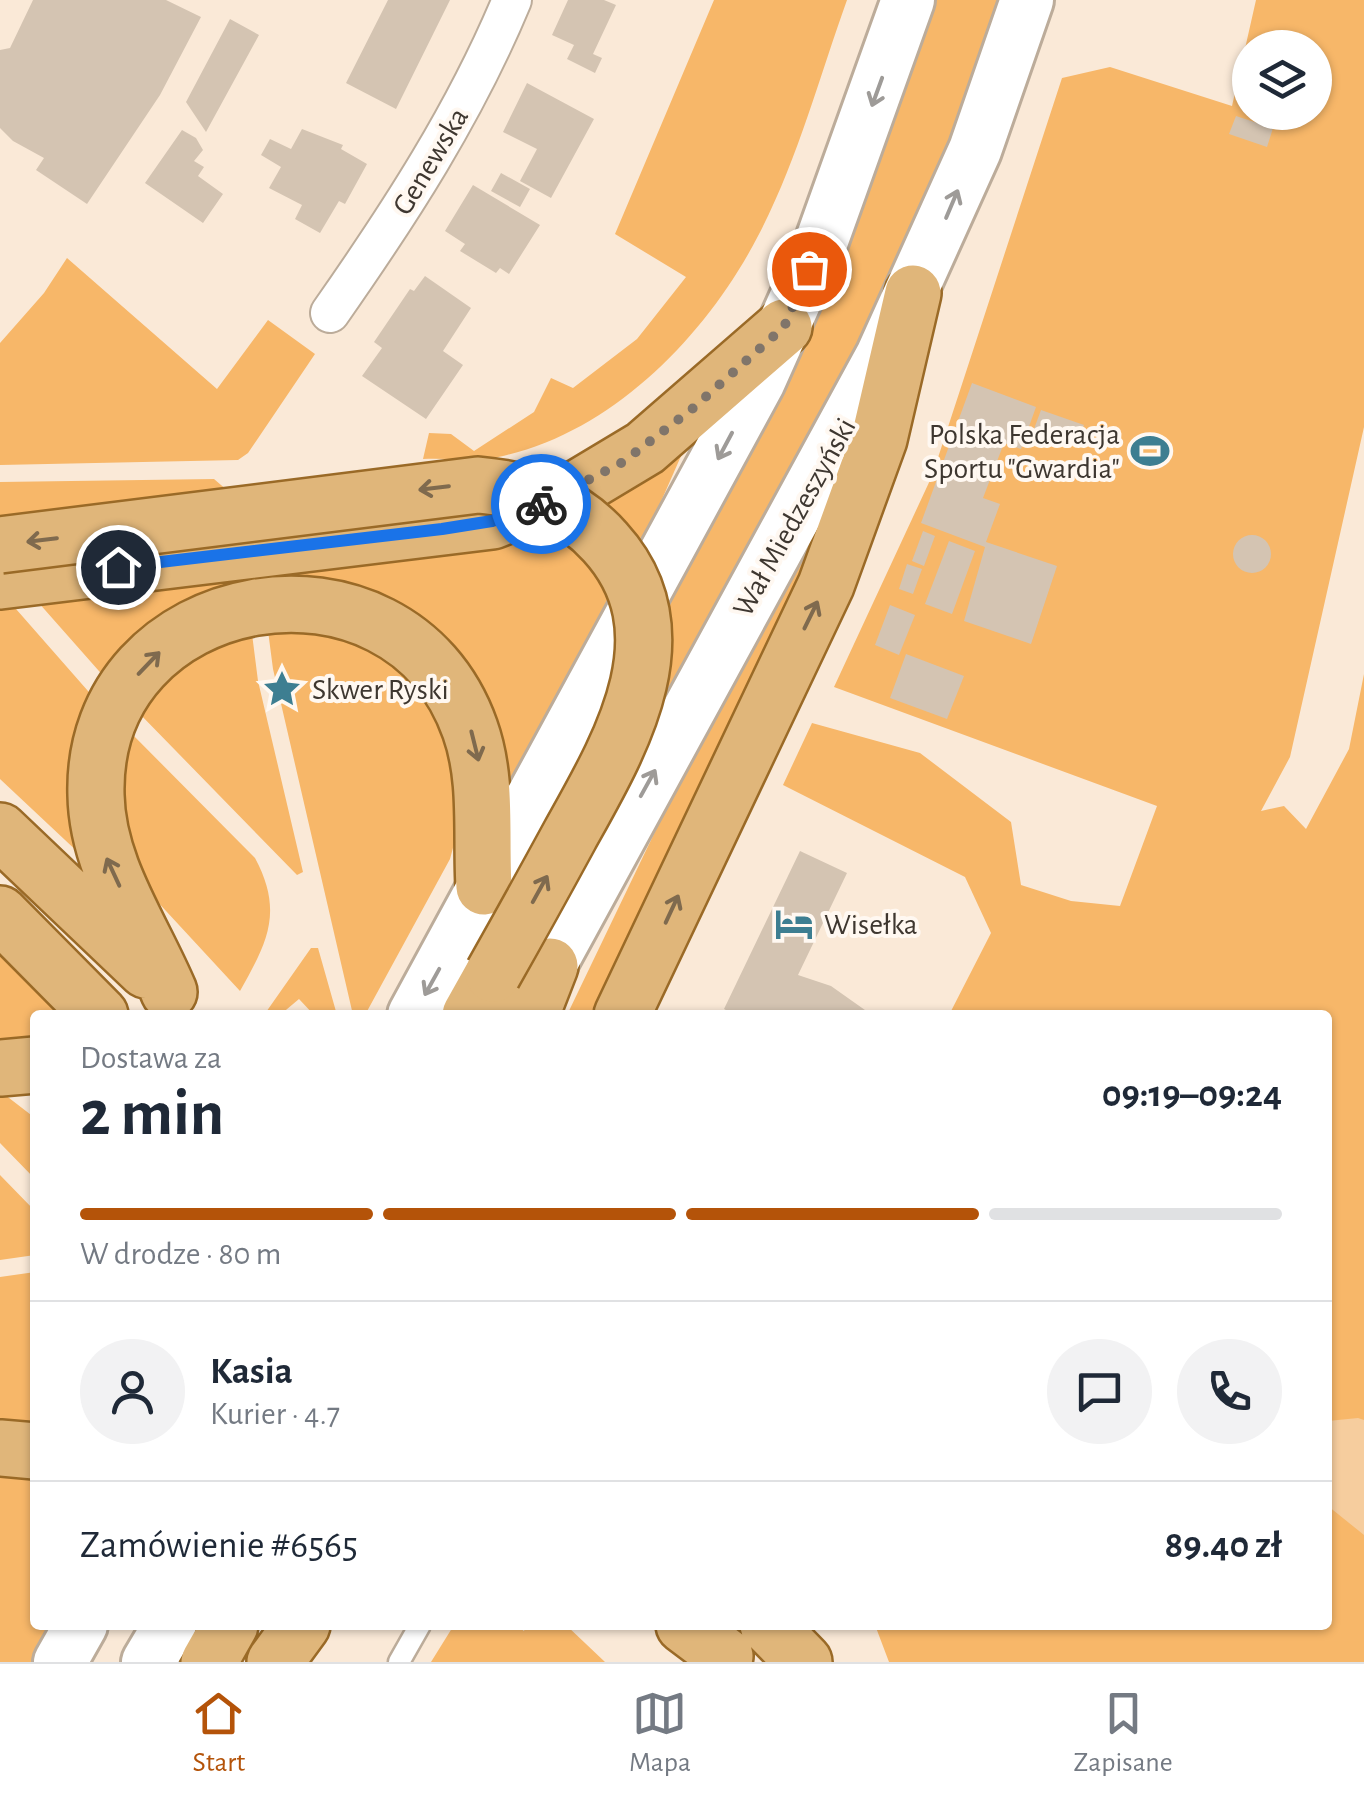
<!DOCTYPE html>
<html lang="pl">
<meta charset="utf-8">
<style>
:root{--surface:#fff;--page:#f2f2f3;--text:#1f2937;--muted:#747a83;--line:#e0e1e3;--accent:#b45309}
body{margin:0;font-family:"Alegreya Sans",sans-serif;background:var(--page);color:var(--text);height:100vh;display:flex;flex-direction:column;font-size:38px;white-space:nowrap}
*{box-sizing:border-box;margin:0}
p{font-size:32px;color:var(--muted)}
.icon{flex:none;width:55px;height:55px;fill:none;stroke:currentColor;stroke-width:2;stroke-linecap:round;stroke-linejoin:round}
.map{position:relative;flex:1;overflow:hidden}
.sheet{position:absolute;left:30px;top:1010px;width:1302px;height:620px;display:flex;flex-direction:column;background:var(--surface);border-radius:10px;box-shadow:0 2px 8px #0004}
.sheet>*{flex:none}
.fabs{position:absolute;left:1232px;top:30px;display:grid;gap:20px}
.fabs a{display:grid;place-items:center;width:100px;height:100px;border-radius:50%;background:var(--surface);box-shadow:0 2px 8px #0004;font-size:50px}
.pin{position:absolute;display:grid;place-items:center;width:85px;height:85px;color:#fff;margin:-42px;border:5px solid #fff;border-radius:50%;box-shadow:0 2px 10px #0007}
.courier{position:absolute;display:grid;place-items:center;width:100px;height:100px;margin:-50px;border:8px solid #1a73e8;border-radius:50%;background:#fff;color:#222;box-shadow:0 2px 12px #0007}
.headline em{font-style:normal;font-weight:600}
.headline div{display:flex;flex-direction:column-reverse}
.headline{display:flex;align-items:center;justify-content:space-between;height:170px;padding:0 50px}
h1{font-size:65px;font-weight:600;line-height:75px}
.bar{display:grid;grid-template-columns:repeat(4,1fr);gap:15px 10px;align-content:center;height:120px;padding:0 50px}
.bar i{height:12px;border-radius:8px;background:var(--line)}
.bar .current{background:var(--accent)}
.bar p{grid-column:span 4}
.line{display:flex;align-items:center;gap:25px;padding:0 50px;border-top:2px solid var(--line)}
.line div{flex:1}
.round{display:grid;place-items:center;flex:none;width:105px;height:105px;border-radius:52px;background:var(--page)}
.tab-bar{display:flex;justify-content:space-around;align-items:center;height:140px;border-top:2px solid var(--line);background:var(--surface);font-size:28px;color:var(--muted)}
.tab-bar a{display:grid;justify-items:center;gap:5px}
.tab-bar .current{color:var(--accent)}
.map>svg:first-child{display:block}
</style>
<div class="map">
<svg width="1364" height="1662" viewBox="0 0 1364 1662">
<rect width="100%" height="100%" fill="#fae9d7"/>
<path fill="#f7b769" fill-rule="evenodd" d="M714 0H847C819 78 797 162 758 236 708 333 616 429 507 455 481 462 450 458 423 459L429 433 451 434 474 451 534 412 551 378 573 388 637 339 686 277 615 234Z
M934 0H1001L954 135 869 326 663 701 670 643 665 606 842 258Z
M1256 0H1364V427L1290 757 1261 811 1284 806 1306 829 1349 749 1364 674V1662H889L875 1625H1328V1015H949L991 933 965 877 783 785 812 723 920 753 1011 822 1021 885 1071 901 1120 906 1157 806 834 687 932 476 1062 78 1110 67 1232 106ZM1250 48H1315V112H1250Z
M67 258 217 389 268 320 315 354 248 453 238 460 0 465V343L44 293Z
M685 447 641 547 623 522 597 501Z
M214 479 228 491 0 523V482Z
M842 483 601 1015H567L700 738Z
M548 526 568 538 614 599 499 805 485 719 264 583 262 571Z
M241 574 242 586 106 679 30 593Z
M9 601 95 699 81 855 0 779V603Z
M291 621 399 661 445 722 460 822 450 859 365 1015H353L273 669 267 623Z
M251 626 258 681 303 872 297 875 136 710 173 664Z
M127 729 255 858C284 912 267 943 240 991L142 885 127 862 118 753Z
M311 948H318L337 1015H314L299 999 280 1015H264Z
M0 955 63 1015H35V1042L0 1046Z
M0 1091 35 1118V1179L0 1143Z
M0 1175 35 1211V1255L0 1260Z
M35 1272V1432L0 1428V1277Z
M0 1466 35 1469V1625H53L33 1662H0Z
M454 1625H516L524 1631 526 1625H566L605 1662H431Z"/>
<path fill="#f6cd9e" d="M1358 1418 1364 1420V1535L1328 1506V1421Z"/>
<path fill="#d4c4b2" d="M33 0H166L201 17 160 95 87 204 36 170 44 158 13 141 0 128V50L10 48Z
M388 0H450L396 109 346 83Z
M568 0H604L616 5 593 54 602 58 595 73 567 59 574 45 552 35Z
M230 19 259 35 206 132 186 102Z
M527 83 594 119 551 198 520 181 537 149 503 132Z
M1236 116 1273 128 1267 147 1229 134Z
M302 129 343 145 341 149 367 164 345 204 339 201 320 233 295 219 302 205 269 188 281 167 261 155 270 139 291 149Z
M182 130 196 138 203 150 194 161 204 167 198 176 223 194 203 223 145 183Z
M501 173 530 189 520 207 491 191Z
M473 185 540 225 509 274 500 268 496 273 460 251 465 244 445 231Z
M425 276 471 308 443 351 463 365 426 419 362 376 382 348 374 342 410 289 414 291Z
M972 383 1036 407 1021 449 1004 443 983 498 1000 504 986 542 1057 566 1031 644 964 621 985 547 921 523Z
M1041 410 1084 425 1076 444 1034 429Z
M923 531 935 536 924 566 912 561Z
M1233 554a19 19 0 1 1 38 0a19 19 0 1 1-38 0Z
M949 541 975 551 952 614 925 604Z
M907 564 922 569 913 594 899 589Z
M890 605 915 615 899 655 875 645Z
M906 654 964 676 947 719 890 698Z
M800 851 847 873 798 975 831 986 872 1015H735L724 1009Z"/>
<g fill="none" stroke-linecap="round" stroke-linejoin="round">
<g stroke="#bcac9a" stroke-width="25">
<path id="service" d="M399 1662 420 1625"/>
</g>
<g stroke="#bcac9a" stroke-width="42">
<path id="minor" d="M330 313C400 213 465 113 512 0"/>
</g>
<g stroke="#bcac9a" stroke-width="58">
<path id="secondary" d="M528 1005 882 356 975 150 1027 0
M414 1015 759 381 822 240 908 0
M60 1662 81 1625
M148 1662 170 1625"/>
</g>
<g stroke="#9a6a27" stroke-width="60">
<path id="primary" d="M0 581 492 521 580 487 645 448 784 327
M0 831 146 970
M0 914 100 1015
M169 992C142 928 97 866 96 795 90 583 399 529 470 729 488 779 481 835 484 887
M470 1015 493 974
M531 1015 550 966
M622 1015 826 585 879 439 913 293
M0 1068 35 1065
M0 1448 35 1451
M684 1625 725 1656
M768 1625 804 1662
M209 1662 230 1625
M275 1662 302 1625"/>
</g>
<use href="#service" stroke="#fff" stroke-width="20"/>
<use href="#minor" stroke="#fff" stroke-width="38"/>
<use href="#secondary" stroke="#fff" stroke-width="52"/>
<use href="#primary" stroke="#e0b67a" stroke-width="55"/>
<g stroke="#9a6a27" stroke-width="60" stroke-linecap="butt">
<path id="primary-bridge" d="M0 545 478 485C530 490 570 503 605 542 688 633 619 747 570 835 545 881 519 928 493 974"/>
</g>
<use href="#primary-bridge" stroke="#e0b67a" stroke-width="55"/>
</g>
<defs><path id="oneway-shaft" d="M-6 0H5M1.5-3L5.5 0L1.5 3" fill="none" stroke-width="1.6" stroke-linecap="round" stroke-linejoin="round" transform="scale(2.5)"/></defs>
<g stroke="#9e9b98">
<use href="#oneway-shaft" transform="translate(877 92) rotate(110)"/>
<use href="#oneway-shaft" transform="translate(952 204) rotate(-67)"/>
<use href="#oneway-shaft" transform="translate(725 446) rotate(118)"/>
<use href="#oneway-shaft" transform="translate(648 783) rotate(-61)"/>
<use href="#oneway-shaft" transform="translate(432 982) rotate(119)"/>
</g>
<g stroke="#7f6a4e">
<use href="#oneway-shaft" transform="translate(434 488) rotate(173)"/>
<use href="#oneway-shaft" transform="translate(42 540) rotate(173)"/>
<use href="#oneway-shaft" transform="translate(811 615) rotate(-64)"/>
<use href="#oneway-shaft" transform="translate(149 663) rotate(-46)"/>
<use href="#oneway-shaft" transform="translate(475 746) rotate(76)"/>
<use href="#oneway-shaft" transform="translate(113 872) rotate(-115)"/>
<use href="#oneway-shaft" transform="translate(540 889) rotate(-61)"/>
<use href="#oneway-shaft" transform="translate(672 909) rotate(-65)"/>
</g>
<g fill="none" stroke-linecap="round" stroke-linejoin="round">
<path stroke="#80756a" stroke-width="10" stroke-dasharray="0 18" d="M541 504 623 462 692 409 784 327 809 269"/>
<path stroke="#1a73e8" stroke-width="12" d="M118 567 442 529 492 521 541 504"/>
</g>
<defs>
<g id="stadium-bare" transform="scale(3)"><path d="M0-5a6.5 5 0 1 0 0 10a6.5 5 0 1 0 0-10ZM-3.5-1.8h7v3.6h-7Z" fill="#3d7e91" stroke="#fff8f1" stroke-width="2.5" paint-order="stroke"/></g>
<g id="sight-bare" transform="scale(3)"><path d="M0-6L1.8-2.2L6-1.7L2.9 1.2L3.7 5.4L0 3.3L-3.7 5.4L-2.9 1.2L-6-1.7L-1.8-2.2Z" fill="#3d7e91" stroke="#fff8f1" stroke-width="2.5" paint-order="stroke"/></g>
<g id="hotel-bare" transform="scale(3)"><path d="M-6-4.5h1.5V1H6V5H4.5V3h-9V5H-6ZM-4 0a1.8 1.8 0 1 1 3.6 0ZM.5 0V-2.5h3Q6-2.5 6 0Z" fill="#3d7e91" stroke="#fff8f1" stroke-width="2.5" paint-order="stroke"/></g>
</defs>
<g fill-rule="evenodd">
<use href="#stadium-bare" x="1150" y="451"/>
<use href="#sight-bare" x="282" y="689"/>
<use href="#hotel-bare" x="794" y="924"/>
</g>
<g text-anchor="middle" stroke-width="8" stroke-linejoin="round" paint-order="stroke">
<g font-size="30" fill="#3e3730" stroke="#fff8f1">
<text transform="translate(430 161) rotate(-59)" y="10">Genewska</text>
<text transform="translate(794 517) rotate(-61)" y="10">Wał Miedzeszyński</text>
</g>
<g font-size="30" fill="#3e3730" stroke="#fff8f1" text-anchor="start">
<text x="1120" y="444" text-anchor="end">Polska Federacja<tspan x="1120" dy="34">Sportu "Gwardia"</tspan></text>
<text x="312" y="699">Skwer Ryski</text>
<text x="824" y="934">Wisełka</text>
</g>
</g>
</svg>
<div class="fabs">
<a><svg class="icon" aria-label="layers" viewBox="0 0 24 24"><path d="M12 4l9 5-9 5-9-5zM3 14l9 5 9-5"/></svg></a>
</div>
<div class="pin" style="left:809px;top:269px;background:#ea580c"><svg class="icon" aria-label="bag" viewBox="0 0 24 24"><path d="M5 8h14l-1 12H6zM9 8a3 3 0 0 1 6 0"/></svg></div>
<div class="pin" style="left:118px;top:567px;background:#1f2937"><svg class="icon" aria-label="home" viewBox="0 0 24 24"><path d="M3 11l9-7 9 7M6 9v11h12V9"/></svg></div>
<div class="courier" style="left:541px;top:504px"><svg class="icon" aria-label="bike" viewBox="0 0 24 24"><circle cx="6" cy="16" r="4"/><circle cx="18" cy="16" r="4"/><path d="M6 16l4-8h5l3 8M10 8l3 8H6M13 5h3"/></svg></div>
<section class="sheet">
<div class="headline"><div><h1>2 min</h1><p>Dostawa za</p></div><em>09:19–09:24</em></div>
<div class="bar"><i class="current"></i><i class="current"></i><i class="current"></i><i></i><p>W drodze · 80 m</p></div>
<div class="line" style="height:180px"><a class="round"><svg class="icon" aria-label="person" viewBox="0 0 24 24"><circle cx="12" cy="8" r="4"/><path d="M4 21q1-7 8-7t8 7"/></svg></a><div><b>Kasia</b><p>Kurier · 4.7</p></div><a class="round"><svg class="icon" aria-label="chat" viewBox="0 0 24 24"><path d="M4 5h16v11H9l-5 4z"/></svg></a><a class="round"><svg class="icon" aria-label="phone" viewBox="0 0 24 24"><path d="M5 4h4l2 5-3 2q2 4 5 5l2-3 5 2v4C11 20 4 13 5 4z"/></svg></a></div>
<div class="line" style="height:130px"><div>Zamówienie #6565</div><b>89.40 zł</b></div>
</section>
</div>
<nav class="tab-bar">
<a class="current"><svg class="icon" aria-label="home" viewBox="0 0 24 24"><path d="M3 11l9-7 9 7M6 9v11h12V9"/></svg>Start</a>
<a><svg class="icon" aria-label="map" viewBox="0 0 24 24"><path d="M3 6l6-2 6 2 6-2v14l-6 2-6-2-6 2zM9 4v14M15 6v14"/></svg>Mapa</a>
<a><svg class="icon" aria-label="saved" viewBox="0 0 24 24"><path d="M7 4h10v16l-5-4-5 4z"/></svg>Zapisane</a>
</nav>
